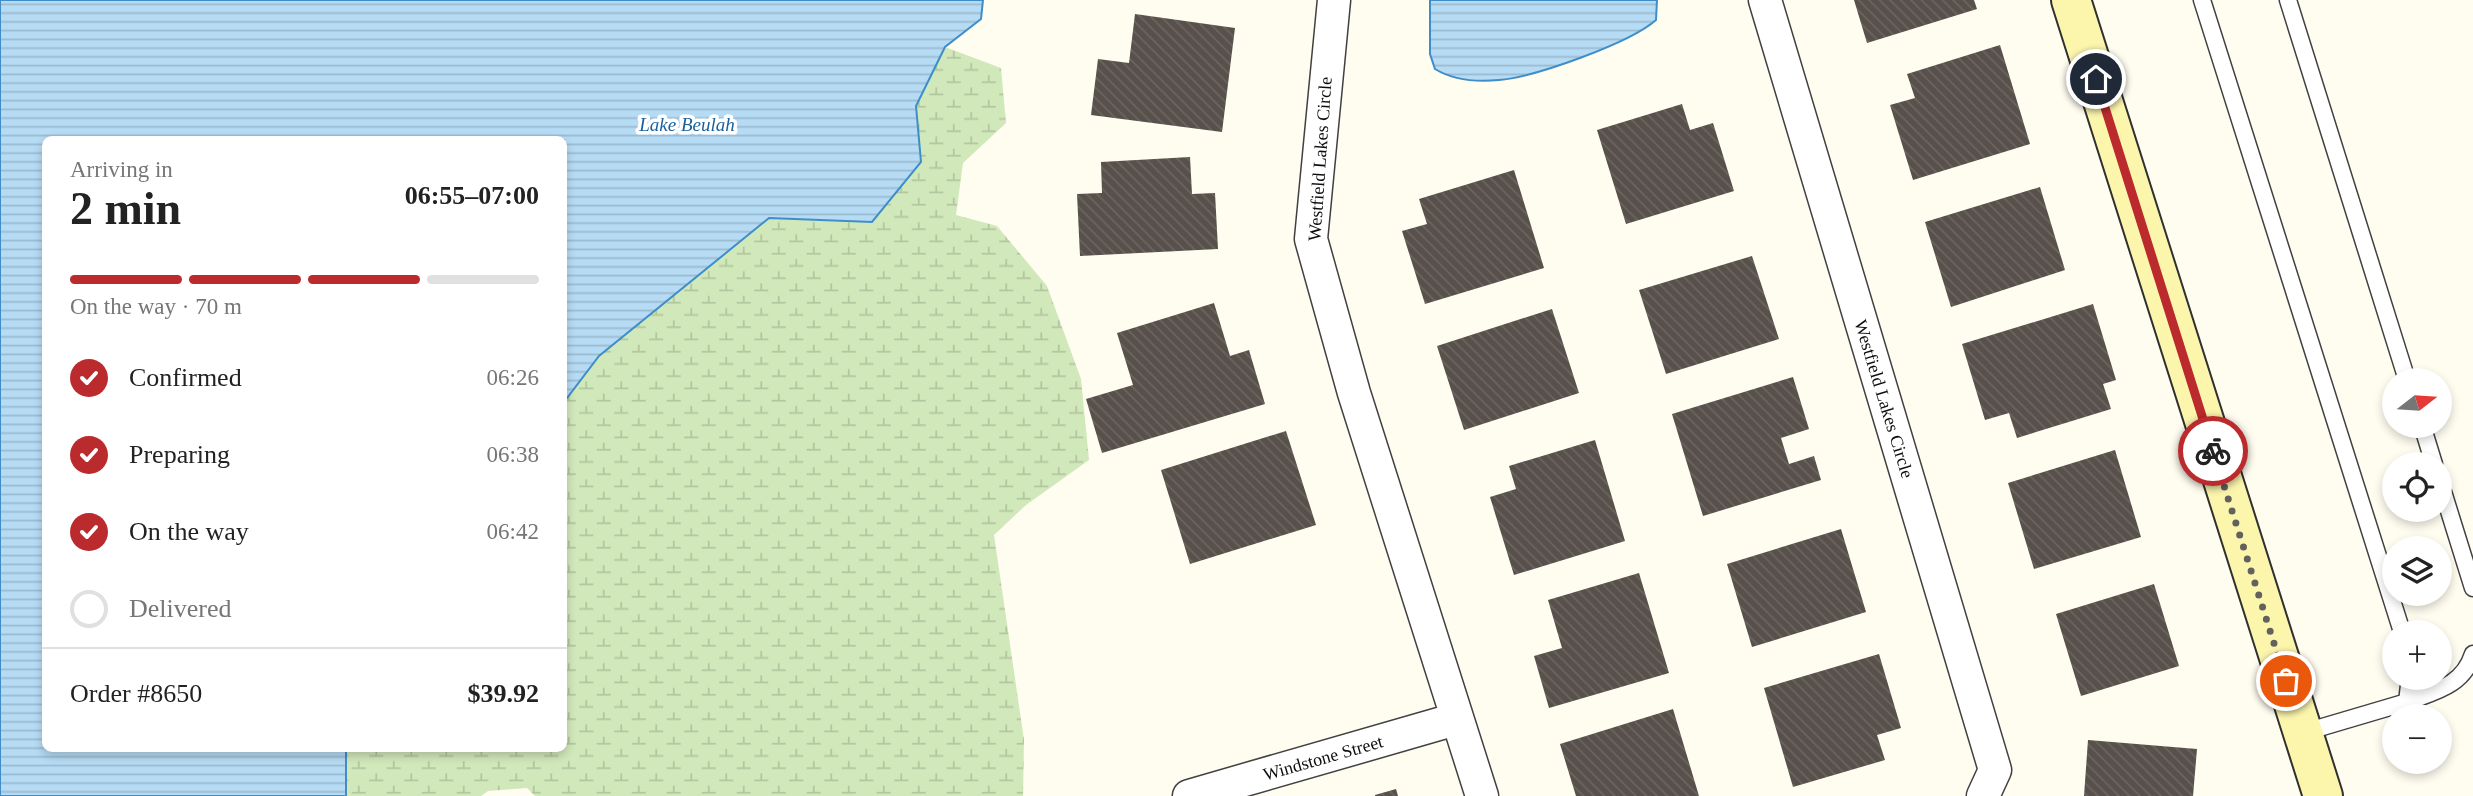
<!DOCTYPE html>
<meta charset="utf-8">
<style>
:root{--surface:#fff;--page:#f2f2f2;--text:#222;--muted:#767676;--line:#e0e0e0;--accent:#bb2a2d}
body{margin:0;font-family:"Times New Roman",serif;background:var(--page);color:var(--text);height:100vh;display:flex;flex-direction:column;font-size:26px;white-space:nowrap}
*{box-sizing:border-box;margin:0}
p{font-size:23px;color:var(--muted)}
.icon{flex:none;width:38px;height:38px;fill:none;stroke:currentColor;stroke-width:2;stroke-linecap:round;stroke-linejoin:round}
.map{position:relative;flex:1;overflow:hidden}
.drawer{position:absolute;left:42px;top:136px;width:525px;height:616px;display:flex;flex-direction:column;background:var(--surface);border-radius:10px;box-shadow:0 4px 10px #0003}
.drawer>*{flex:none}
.needle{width:46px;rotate:73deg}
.tools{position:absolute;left:2382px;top:368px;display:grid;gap:14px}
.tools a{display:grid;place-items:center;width:70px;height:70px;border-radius:50%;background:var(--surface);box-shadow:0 4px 10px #0003;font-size:35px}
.pin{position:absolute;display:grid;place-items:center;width:60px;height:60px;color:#fff;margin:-30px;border:4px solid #fff;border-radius:50%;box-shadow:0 2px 7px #0007}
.courier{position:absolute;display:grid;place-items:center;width:70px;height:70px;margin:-35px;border:5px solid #bb2a2d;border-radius:50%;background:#fff;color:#222;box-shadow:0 2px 9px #0007}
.overview em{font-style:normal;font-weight:600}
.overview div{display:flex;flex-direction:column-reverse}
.overview{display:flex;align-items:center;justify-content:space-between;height:119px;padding:0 28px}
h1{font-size:46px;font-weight:600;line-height:52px}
.bar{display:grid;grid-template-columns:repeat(4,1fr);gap:10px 7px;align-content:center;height:84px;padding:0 28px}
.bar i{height:9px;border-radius:5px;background:var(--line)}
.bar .selected{background:var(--accent)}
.bar p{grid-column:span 4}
.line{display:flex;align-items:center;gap:18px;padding:0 28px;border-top:2px solid var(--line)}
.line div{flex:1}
ol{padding:0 28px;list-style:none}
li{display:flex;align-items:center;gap:21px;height:77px}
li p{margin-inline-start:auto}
li .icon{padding:7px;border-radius:50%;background:var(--accent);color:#fff;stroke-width:4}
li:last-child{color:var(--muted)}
li i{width:38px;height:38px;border:4px solid var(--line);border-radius:50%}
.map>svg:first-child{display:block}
</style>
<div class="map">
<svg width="2473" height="796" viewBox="0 0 2473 796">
<defs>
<pattern id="wetland-marsh" width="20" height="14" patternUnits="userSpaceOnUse" patternTransform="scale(1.75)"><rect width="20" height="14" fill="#d1e8ba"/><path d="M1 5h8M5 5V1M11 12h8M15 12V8" fill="none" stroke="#b2c69f"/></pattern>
<pattern id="water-rules" width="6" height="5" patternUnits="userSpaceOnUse" patternTransform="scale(1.75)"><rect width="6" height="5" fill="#b6dbf4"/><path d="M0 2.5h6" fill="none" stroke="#9bbbd0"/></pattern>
<pattern id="building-back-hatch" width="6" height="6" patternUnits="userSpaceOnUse" patternTransform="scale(1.75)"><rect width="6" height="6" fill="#57504b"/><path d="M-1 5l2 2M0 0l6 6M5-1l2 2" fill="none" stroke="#6a6561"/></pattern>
</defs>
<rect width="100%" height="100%" fill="#fffcf0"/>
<path fill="url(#wetland-marsh)" d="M945 47 1001 68 1006 123 963 163 956 215 997 226 1047 286 1081 379 1089 460 1026 505 994 535 1024 740 1023 796H535L527 788 488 791 481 796H346V749H564V402L599 356 769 218 872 222 921 162 916 107Z"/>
<path fill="url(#water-rules)" stroke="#3f8ec9" stroke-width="2" d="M0 0H983L981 19 945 47 916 106 921 162 872 222 769 218 599 356 564 402V140H46V749H346V796H0Z
M1430 0H1657L1656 20C1630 43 1535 77 1499 80 1478 82 1453 80 1435 69L1430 54Z"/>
<path fill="url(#building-back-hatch)" d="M1854 0H1974L1977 9 1867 43Z
M1135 14 1235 28 1222 132 1091 115 1098 59 1129 63Z
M2000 45 2030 144 1913 180 1890 105 1915 98 1907 74Z
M1682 104 1690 130 1713 123 1734 191 1626 224 1597 130Z
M1190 157 1192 194 1215 193 1218 249 1080 256 1077 194 1102 193 1101 162Z
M1514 170 1544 268 1425 304 1402 231 1427 224 1419 199Z
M2040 187 2065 270 1951 307 1925 222Z
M1752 256 1779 339 1666 374 1639 290Z
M1214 303 1230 356 1249 350 1265 404 1102 453 1086 399 1133 385 1117 333Z
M2093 304 2116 380 2103 384 2111 409 2017 438 2009 413 1985 420 1962 344Z
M1552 309 1579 393 1464 430 1437 346Z
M1793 377 1809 429 1781 438 1789 464 1814 456 1821 480 1703 516 1672 414Z
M1286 431 1316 525 1190 564 1161 470Z
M1595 440 1625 541 1514 575 1490 497 1516 489 1509 466Z
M2115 450 2141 537 2034 569 2008 483Z
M1841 529 1866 612 1752 647 1727 564Z
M1639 573 1669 673 1549 708 1534 656 1562 648 1548 600Z
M2154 584 2179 666 2081 696 2056 614Z
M1879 654 1901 728 1877 735 1885 760 1793 787 1764 688Z
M1673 709 1699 796H1576L1560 744Z
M2088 740 2197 749 2193 796H2084Z
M1396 789 1398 796H1375V795Z"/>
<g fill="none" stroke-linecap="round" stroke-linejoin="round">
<g stroke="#414141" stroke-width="19">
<path id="lane" d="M2202 0 2402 632
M2288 0 2407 380
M2422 425 2434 464
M2440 482 2473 588
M2407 702C2435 691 2463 686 2473 654
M2302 733 2407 702 2410 677"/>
</g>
<g stroke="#414141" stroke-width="35">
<path id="street" d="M1334 0 1311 239 1354 393 1482 796
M1765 0 1995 770 1983 796
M1189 796 1456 719"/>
</g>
<g stroke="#303030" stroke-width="42">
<path id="secondary" d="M2071 0 2323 796"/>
</g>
<use href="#lane" stroke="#fff" stroke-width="16"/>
<use href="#street" stroke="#fff" stroke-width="32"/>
<use href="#secondary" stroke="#fcf6ad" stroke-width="38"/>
</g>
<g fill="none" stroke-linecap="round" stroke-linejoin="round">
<path stroke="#62615d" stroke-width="7" stroke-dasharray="0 12.6" d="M2213 451 2286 681"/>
<path stroke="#bb2a2d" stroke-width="9" d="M2096 79 2213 451"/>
</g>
<g text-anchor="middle" stroke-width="7" stroke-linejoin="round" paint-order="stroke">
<g font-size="18" fill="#0e0e0e" stroke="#fff">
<text transform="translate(1320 159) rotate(-86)" y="6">Westfield Lakes Circle</text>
<text transform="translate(1884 399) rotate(73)" y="6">Westfield Lakes Circle</text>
<text transform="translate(1323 758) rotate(-16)" y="6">Windstone Street</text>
</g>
<g font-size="19" font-style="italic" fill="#1b609d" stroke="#fff">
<text x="687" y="131">Lake Beulah</text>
</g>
</g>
</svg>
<div class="tools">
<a><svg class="needle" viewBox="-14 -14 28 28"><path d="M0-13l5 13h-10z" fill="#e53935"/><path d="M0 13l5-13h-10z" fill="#767676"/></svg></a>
<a><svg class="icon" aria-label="locate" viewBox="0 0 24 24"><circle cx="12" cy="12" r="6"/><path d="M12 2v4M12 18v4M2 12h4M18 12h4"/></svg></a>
<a><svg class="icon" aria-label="layers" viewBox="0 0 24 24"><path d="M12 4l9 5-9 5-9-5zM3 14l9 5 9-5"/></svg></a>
<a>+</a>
<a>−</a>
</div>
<div class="pin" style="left:2286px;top:681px;background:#ea580c"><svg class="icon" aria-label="bag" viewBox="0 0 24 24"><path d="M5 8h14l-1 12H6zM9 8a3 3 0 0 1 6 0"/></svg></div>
<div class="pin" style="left:2096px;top:79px;background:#1f2937"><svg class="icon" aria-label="home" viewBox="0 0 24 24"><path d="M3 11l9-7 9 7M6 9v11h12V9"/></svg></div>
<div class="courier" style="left:2213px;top:451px"><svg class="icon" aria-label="bike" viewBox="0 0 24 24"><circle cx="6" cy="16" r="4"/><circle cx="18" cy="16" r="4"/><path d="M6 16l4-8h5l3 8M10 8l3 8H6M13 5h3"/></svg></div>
<section class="drawer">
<div class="overview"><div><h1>2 min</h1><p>Arriving in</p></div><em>06:55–07:00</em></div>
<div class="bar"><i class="selected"></i><i class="selected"></i><i class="selected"></i><i></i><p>On the way · 70 m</p></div>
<ol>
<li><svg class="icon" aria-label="check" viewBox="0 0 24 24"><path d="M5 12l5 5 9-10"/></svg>Confirmed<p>06:26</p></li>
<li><svg class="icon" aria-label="check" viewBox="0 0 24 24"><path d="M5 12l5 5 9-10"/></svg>Preparing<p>06:38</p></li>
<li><svg class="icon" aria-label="check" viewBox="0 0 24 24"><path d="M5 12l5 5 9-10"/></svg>On the way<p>06:42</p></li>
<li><i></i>Delivered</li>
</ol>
<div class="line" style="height:91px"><div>Order #8650</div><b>$39.92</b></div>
</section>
</div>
